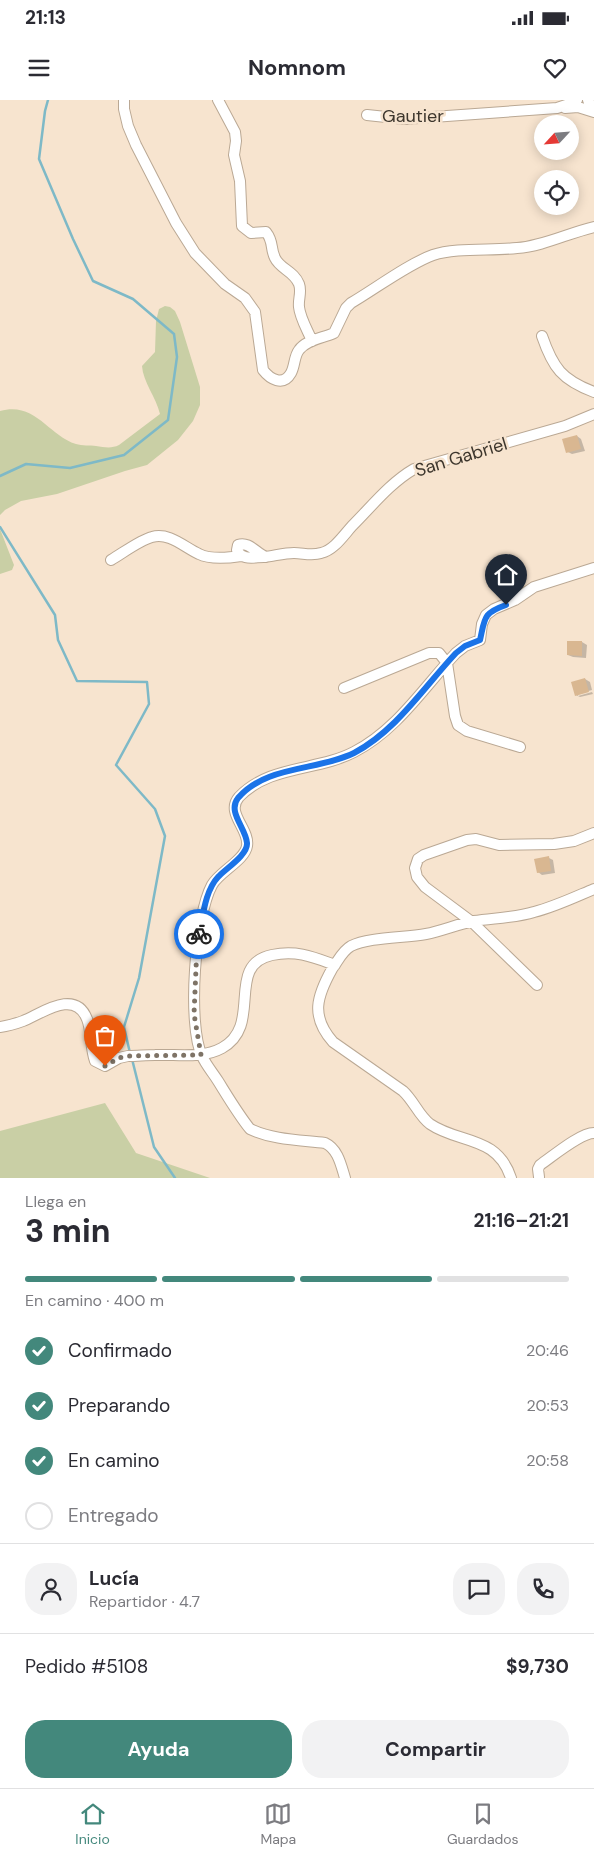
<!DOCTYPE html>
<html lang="es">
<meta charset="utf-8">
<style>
:root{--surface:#fff;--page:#f2f2f3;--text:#2b2b33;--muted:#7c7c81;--line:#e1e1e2;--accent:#43887c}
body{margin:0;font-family:"DM Sans",sans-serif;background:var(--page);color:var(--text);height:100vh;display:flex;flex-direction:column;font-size:19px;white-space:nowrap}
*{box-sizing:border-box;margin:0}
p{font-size:16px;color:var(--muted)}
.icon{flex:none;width:28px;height:28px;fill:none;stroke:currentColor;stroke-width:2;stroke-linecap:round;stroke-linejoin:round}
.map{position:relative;height:1078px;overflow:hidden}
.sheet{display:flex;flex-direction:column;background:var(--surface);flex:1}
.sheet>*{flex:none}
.needle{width:32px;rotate:244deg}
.fabs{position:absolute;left:534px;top:15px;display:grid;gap:10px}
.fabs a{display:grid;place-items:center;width:45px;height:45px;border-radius:50%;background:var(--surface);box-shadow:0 2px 12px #0003;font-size:25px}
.pin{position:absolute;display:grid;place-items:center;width:42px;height:42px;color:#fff;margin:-51px -21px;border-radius:50% 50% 50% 0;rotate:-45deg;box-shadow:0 0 5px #0007}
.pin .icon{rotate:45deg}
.courier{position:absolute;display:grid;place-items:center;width:50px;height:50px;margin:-25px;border:4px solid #1a73e8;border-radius:50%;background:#fff;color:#222;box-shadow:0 1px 6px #0007}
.summary em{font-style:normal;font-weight:700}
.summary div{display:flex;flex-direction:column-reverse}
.summary{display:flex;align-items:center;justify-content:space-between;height:85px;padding:0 25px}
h1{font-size:32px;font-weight:700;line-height:38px}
.bar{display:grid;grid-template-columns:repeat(4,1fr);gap:8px 5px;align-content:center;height:60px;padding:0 25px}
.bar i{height:6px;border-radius:4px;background:var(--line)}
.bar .selected{background:var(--accent)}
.bar p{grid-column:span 4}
.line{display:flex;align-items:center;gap:12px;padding:0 25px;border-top:1px solid var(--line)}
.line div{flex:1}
.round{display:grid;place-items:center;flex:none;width:52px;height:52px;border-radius:20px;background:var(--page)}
ol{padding:0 25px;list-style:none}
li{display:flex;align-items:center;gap:15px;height:55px}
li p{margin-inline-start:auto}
li .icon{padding:5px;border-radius:50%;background:var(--accent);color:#fff;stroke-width:4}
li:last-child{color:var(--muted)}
li i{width:28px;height:28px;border:2px solid var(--line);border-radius:50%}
.cta{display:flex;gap:10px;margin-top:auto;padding:10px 25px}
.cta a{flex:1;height:58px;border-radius:20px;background:var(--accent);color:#fff;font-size:20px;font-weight:700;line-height:58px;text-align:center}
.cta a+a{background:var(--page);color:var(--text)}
.status{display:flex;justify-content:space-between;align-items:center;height:35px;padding:0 25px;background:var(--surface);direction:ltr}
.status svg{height:14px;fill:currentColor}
header{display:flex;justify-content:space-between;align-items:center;height:65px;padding:0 25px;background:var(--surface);font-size:22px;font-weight:700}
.tabs{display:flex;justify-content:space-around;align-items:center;height:70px;border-top:1px solid var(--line);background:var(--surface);font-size:14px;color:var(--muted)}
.tabs a{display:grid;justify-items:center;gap:2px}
.tabs .selected{color:var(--accent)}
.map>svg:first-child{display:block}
</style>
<div class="status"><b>21:13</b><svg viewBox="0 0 49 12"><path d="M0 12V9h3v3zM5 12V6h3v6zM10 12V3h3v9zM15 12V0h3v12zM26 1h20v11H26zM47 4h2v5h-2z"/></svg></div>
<header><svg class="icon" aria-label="menu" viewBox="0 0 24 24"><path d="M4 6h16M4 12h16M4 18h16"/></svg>Nomnom<svg class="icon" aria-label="heart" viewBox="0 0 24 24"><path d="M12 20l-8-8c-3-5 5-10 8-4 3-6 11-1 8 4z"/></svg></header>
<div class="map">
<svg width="594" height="1078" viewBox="0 0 594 1078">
<rect width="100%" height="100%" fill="#f7e4cf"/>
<path fill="#c9cfa5" d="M165 206 170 207 175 211 180 222 200 287V305L193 321 178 340 147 365 125 371 57 394 21 401 5 410 0 415V311C35 301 48 335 76 344 82 346 90 345 96 346 104 347 111 349 119 345L160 314C156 297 143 282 142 266L155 252 156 221 159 209Z
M0 429 14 465 12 470 0 474Z
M105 1003 136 1053 210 1078H0V1031Z"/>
<path fill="#0003" d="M577 336 581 339 585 351 572 354 568 352Z
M569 542H582L587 545 586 558 573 557 568 555Z
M585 579 590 582 592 590 578 594V596L576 595Z
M592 592 593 594 580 597 578 596Z
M549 758 553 760 555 773 542 775 538 772Z"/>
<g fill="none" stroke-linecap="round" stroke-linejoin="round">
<path stroke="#7eb9c7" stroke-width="2.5" d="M0 376 26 364 70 368 124 355 168 320 177 257 174 234 133 199 93 181 73 139 39 59 45 11 48 0
M0 427 55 515 58 540 77 581 147 582 149 604 116 665 155 709 165 736 139 878 124 927 130 953
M132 959 154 1047 175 1078"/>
</g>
<path fill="#d9b791" d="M577 335 581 349 566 353 562 339Z
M567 541H582V556L567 555Z
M585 578 589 592 575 596 571 582Z
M549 756 551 771 537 773 534 759Z"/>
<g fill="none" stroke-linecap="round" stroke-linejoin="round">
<g stroke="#baa894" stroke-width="12">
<path id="minor" d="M124 0V9L128 26 136 45 176 123 195 153 225 184 245 198 255 212 263 270C270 279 283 287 291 273 295 266 294 256 299 250 306 240 323 238 334 233L346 208 351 203C375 189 408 164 433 155 456 147 492 151 517 148 544 146 568 133 594 127
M218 0 235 32 236 41 234 55 240 81 242 126 251 133 266 132C274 142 270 148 275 158 280 169 294 171 299 184 302 192 298 199 299 207 300 218 308 231 312 241
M588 0 594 12
M565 8 578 7 594 12
M367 15 405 19 557 8 569 4 577 0
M542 236C553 268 562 280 594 292
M266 457C256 453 249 441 238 445L237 450C242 461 254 457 264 457 274 456 284 453 294 453 303 453 312 456 321 453 334 450 343 436 352 426 372 406 390 383 414 369L565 326 594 314
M111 460C123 453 140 440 152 437 169 432 184 447 199 454 211 460 228 458 241 456
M344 588 429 553H439L447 563 455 616 458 625 467 631 520 647
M537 885 472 822 425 787 417 777 415 768 418 759 424 755 467 740 476 739 499 745 554 744 574 741 594 733
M0 927C8 926 15 924 23 921 41 914 75 888 87 919 92 931 90 947 95 961L105 966 119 958 128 956C137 956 146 955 155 955 177 954 202 959 222 948 264 925 224 865 272 855 297 850 313 857 335 865
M539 1077 538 1069 540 1065C553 1056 580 1033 594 1033
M345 1078C341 1065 338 1049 325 1043 300 1040 273 1040 250 1029 238 1014 228 997 218 981 213 973 206 965 202 956 187 924 195 816 212 785 219 772 245 760 247 746 250 729 225 713 239 697 269 665 318 671 354 652 397 630 424 587 456 553L465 546 480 540 482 524 486 515 494 509 515 500 534 487 594 468
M511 1078C497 1035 459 1044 430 1024 419 1016 414 1001 403 991L333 942C310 916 317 896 332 869 338 861 342 851 351 846 369 837 405 838 426 834 442 831 458 824 474 821 493 818 515 818 534 812 554 807 575 797 594 789"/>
</g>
<use href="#minor" stroke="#fff" stroke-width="10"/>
</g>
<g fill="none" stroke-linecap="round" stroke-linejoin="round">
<path stroke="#7e7366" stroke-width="5" stroke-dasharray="0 9" d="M105 966 119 958 128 956 201 955 194 914 197 846 199 834"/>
<path stroke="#1a73e8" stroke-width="6" d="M199 834C203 816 205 791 218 777 225 769 248 755 247 743 246 728 227 712 238 698 266 665 318 671 354 653 396 631 424 587 456 553L465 546 480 540C485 518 483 513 506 505"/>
</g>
<g text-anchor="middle" stroke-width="5" stroke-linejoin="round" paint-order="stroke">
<g font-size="18" fill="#3d362d" stroke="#f7e4cf">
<text x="413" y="22">Gautier</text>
<text transform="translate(461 357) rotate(-17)" y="6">San Gabriel</text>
</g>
</g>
</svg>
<div class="fabs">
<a><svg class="needle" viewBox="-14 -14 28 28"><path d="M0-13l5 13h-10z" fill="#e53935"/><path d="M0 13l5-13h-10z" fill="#7c7c81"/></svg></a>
<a><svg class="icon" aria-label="locate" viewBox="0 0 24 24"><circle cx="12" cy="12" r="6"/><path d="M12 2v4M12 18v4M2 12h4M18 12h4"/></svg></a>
</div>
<div class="pin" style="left:105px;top:966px;background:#ea580c"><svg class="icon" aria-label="bag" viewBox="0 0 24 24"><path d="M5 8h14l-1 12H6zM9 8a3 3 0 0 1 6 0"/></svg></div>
<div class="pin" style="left:506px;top:505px;background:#1f2937"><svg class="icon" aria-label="home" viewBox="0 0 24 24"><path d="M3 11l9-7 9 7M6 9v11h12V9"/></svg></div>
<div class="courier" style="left:199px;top:834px"><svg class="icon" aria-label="bike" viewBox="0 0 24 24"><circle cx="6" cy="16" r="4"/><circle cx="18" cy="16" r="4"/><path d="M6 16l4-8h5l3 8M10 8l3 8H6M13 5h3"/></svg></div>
</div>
<section class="sheet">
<div class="summary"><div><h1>3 min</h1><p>Llega en</p></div><em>21:16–21:21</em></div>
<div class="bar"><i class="selected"></i><i class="selected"></i><i class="selected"></i><i></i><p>En camino · 400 m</p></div>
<ol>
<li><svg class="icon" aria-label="check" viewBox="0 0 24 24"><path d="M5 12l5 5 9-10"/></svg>Confirmado<p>20:46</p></li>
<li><svg class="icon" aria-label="check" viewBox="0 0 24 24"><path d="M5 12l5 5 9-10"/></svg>Preparando<p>20:53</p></li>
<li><svg class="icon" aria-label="check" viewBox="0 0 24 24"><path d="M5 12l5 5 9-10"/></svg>En camino<p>20:58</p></li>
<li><i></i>Entregado</li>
</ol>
<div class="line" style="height:90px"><a class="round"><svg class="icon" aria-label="person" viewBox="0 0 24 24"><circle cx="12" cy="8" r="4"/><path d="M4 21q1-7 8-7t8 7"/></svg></a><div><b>Lucía</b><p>Repartidor · 4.7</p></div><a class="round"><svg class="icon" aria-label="chat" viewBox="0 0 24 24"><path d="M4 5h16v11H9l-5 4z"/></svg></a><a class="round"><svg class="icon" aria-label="phone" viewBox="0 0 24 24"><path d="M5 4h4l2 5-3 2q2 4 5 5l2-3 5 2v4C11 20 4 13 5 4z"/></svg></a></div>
<div class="line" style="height:65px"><div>Pedido #5108</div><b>$9,730</b></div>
<div class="cta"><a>Ayuda</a><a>Compartir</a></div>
</section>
<nav class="tabs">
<a class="selected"><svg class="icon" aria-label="home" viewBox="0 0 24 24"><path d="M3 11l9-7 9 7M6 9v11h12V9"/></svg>Inicio</a>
<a><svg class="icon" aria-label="map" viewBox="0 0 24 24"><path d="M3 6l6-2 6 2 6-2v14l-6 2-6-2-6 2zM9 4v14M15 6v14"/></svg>Mapa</a>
<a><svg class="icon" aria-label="saved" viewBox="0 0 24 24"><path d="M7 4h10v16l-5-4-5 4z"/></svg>Guardados</a>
</nav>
